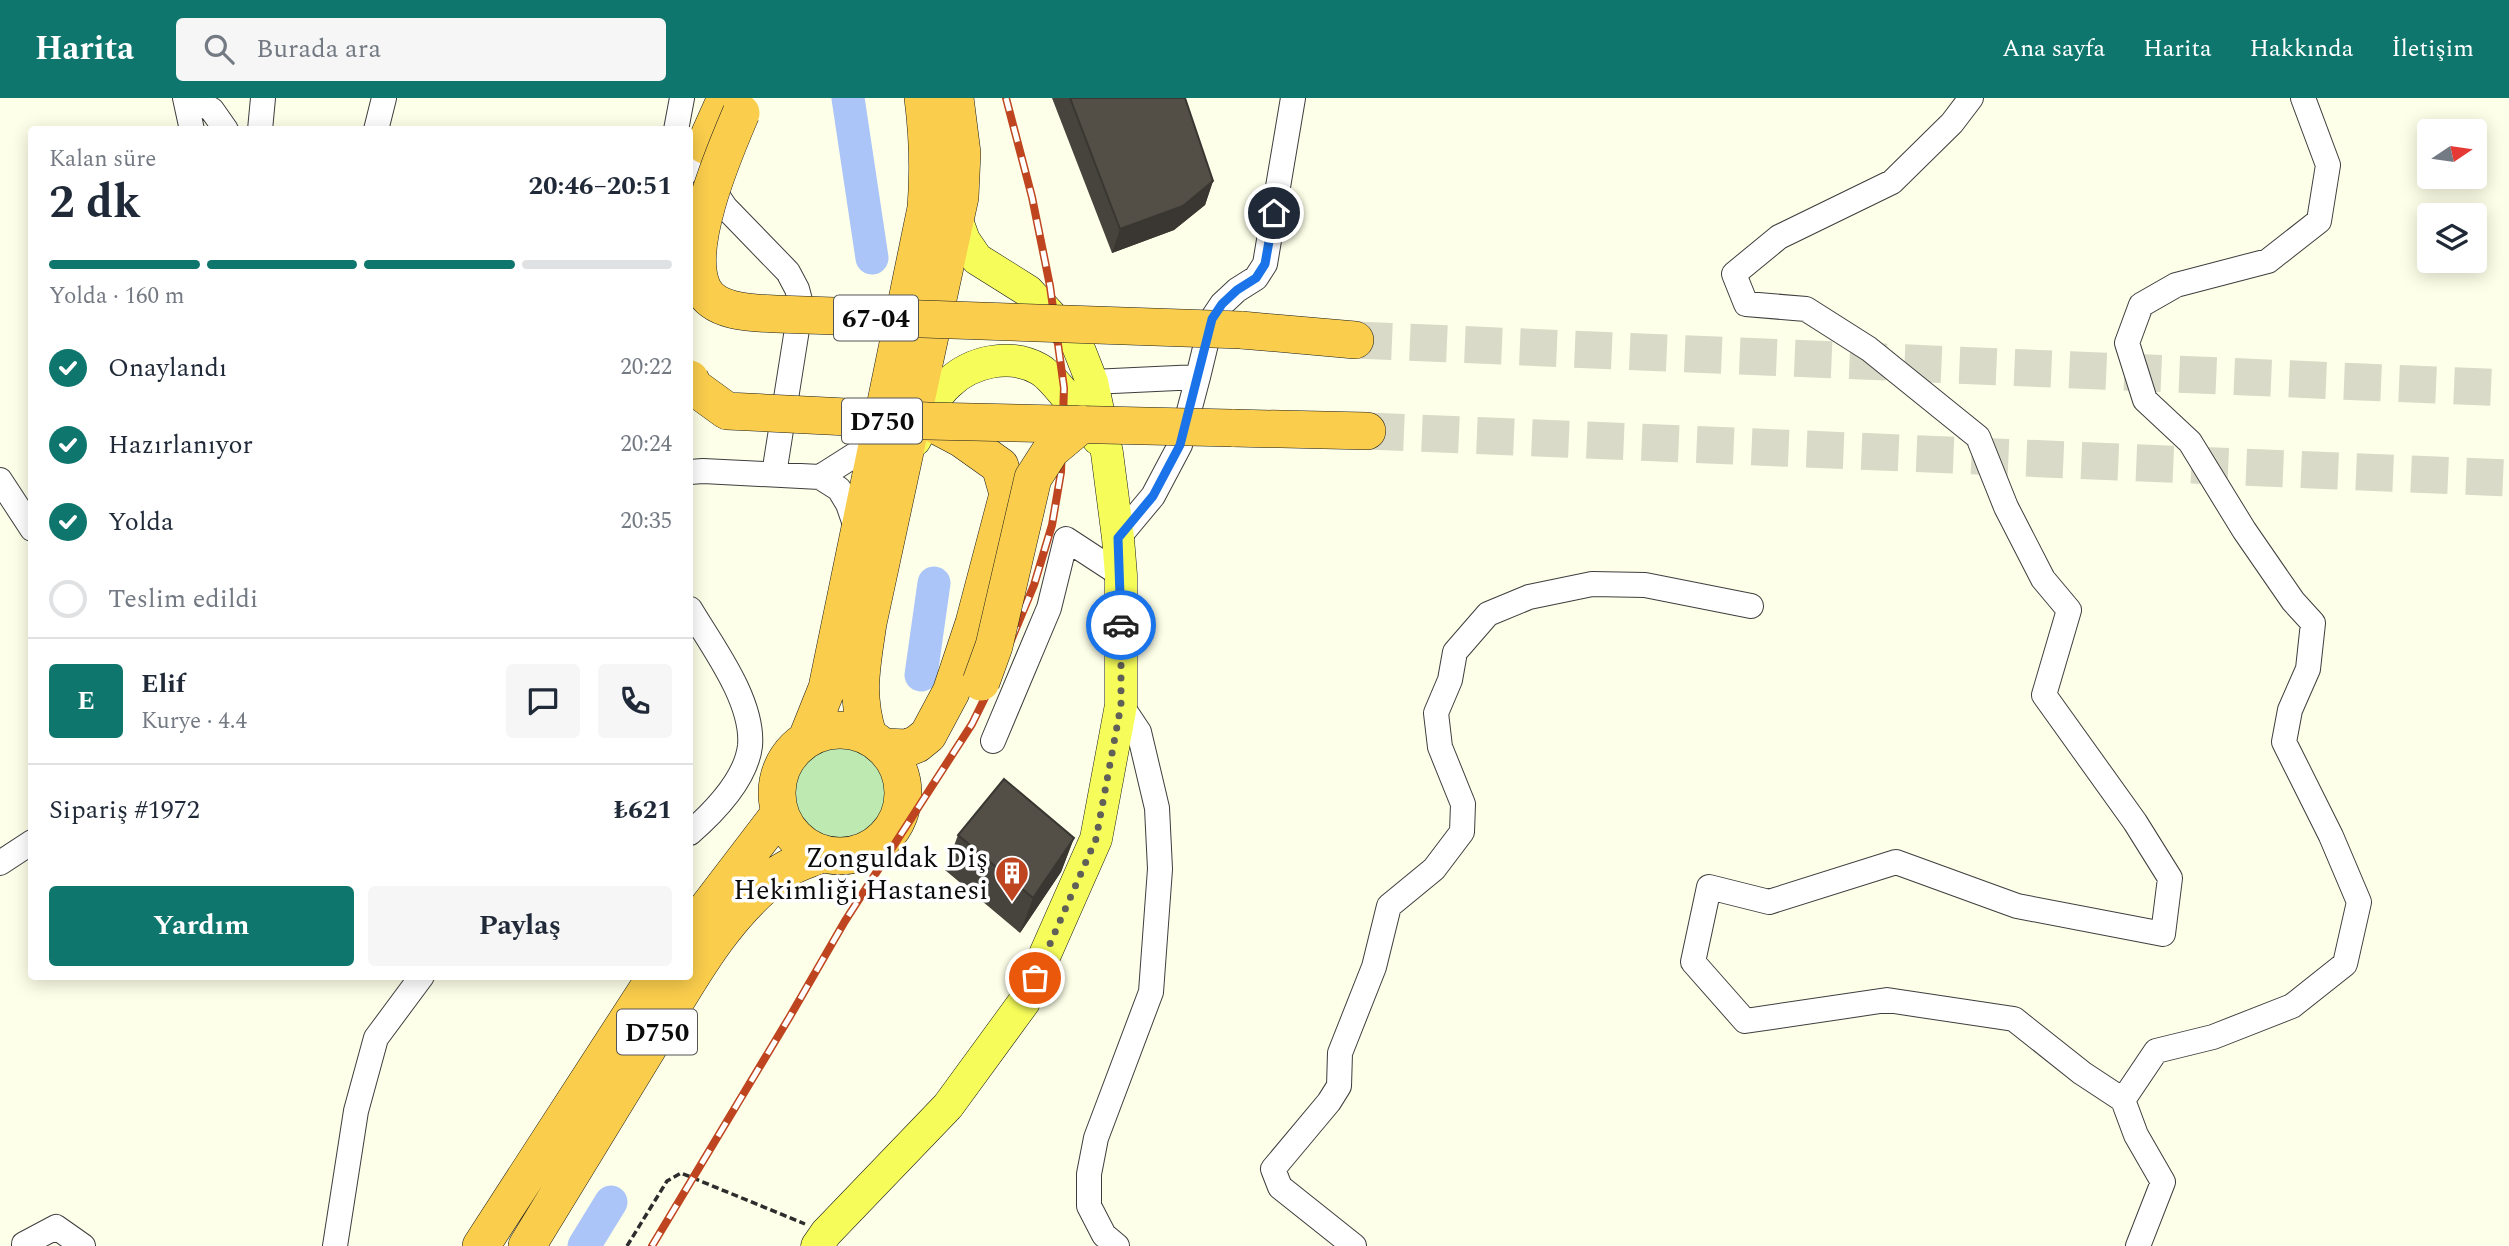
<!DOCTYPE html>
<html lang="tr">
<meta charset="utf-8">
<style>
:root{--surface:#fff;--page:#f6f6f7;--text:#1f2937;--muted:#747a83;--line:#e0e1e3;--accent:#0f766e}
body{margin:0;font-family:Spectral,serif;background:var(--page);color:var(--text);height:100vh;display:flex;flex-direction:column;font-size:26px;white-space:nowrap}
*{box-sizing:border-box;margin:0}
p{font-size:23px;color:var(--muted)}
.icon{flex:none;width:38px;height:38px;fill:none;stroke:currentColor;stroke-width:2;stroke-linecap:round;stroke-linejoin:round}
.map{position:relative;flex:1;overflow:hidden}
.panel{position:absolute;left:28px;top:28px;width:665px;height:854px;display:flex;flex-direction:column;background:var(--surface);border-radius:7px;box-shadow:0 4px 18px #0003}
.panel>*{flex:none}
.needle{width:46px;rotate:77deg}
.tools{position:absolute;left:2417px;top:21px;display:grid;gap:14px}
.tools a{display:grid;place-items:center;width:70px;height:70px;border-radius:7px;background:var(--surface);box-shadow:0 4px 18px #0003;font-size:35px}
.pin{position:absolute;display:grid;place-items:center;width:60px;height:60px;color:#fff;margin:-30px;border:4px solid #fff;border-radius:50%;box-shadow:0 2px 7px #0007}
.courier{position:absolute;display:grid;place-items:center;width:70px;height:70px;margin:-35px;border:5px solid #1a73e8;border-radius:50%;background:#fff;color:#222;box-shadow:0 2px 9px #0007}
.headline em{font-style:normal;font-weight:700}
.headline div{display:flex;flex-direction:column-reverse}
.headline{display:flex;align-items:center;justify-content:space-between;height:119px;padding:0 21px}
h1{font-size:46px;font-weight:700;line-height:52px}
.bar{display:grid;grid-template-columns:repeat(4,1fr);gap:10px 7px;align-content:center;height:84px;padding:0 21px}
.bar i{height:9px;border-radius:5px;background:var(--line)}
.bar .on{background:var(--accent)}
.bar p{grid-column:span 4}
.line{display:flex;align-items:center;gap:18px;padding:0 21px;border-top:2px solid var(--line)}
.line div{flex:1}
.round{display:grid;place-items:center;flex:none;width:74px;height:74px;border-radius:7px;background:var(--page)}
ol{padding:0 21px;list-style:none}
li{display:flex;align-items:center;gap:21px;height:77px}
li p{margin-inline-start:auto}
li .icon{padding:7px;border-radius:50%;background:var(--accent);color:#fff;stroke-width:4}
li:last-child{color:var(--muted)}
li i{width:38px;height:38px;border:4px solid var(--line);border-radius:50%}
.action{display:flex;gap:14px;margin-top:auto;padding:14px 21px}
.action a{flex:1;height:80px;border-radius:7px;background:var(--accent);color:#fff;font-size:28px;font-weight:700;line-height:80px;text-align:center}
.action a+a{background:var(--page);color:var(--text)}
header{display:flex;align-items:center;gap:42px;box-sizing:border-box;height:98px;padding:0 35px;background:var(--accent);color:#fff}
header strong{font-size:33px}
nav{display:flex;gap:38px;margin-inline-start:auto;font-size:24px}
.search{width:490px;height:63px;background:var(--page);display:flex;align-items:center;gap:18px;box-sizing:border-box;padding:0 24px;border-radius:7px;color:var(--muted);font-size:26px}
.map>svg:first-child{display:block}
</style>
<header>
<strong>Harita</strong>
<div class="search"><svg class="icon" aria-label="search" viewBox="0 0 24 24"><circle cx="10" cy="10" r="6"/><path d="M15 15l6 6"/></svg>Burada ara</div>
<nav><a>Ana sayfa</a><a>Harita</a><a>Hakkında</a><a>İletişim</a></nav>
</header>
<div class="map">
<svg width="2509" height="1148" viewBox="0 0 2509 1148">
<rect width="100%" height="100%" fill="#fdffe8"/>
<path fill="#beeab1" d="M782 695a58 58 0 1 1 116 0a58 58 0 1 1-116 0Z"/>
<g fill="none" stroke-linecap="round" stroke-linejoin="round">
<path stroke="#abc5f8" stroke-width="33" d="M848 0 872 160
M921 577 934 485
M584 1148 611 1104"/>
<path stroke="#d9dac7" stroke-width="37" stroke-dasharray="37 18" stroke-linecap="butt" d="M1355 242 2509 290
M1367 333 2509 380"/>
<g stroke="#3e3e3e" stroke-width="26">
<path id="minor" d="M185 0 192 32
M193 0 212 12 226 32
M1971 0 1952 25 1892 84 1779 139 1734 176 1746 206 1806 211 1869 251 1978 339 2006 409 2043 481 2069 512 2044 597 2135 724 2170 780 2163 836 2017 808 1896 764 1769 804 1709 789 1693 864 1745 923 1887 902 2014 921 2082 975 2123 1002
M260 32 263 0
M376 32 384 0
M676 32 682 0
M690 57 725 109 788 174 797 191 801 206 774 376
M1198 279 1212 221 1222 206 1237 192 1256 180 1265 166 1293 0
M1092 284 1198 279 1180 347 1153 398 1118 440
M690 374 703 373 820 379 839 391 848 406 857 432
M820 379 861 353 880 333
M0 382 32 431
M690 511C712 548 754 603 750 648 746 681 714 714 690 735
M993 643 1049 510 1066 441 1121 477
M0 765 32 744
M24 1148V1146L56 1129 83 1148
M335 1148 356 1013 376 940 422 878
M1117 1148 1104 1137 1089 1108V1076L1096 1040 1151 894 1160 771 1157 710 1139 634 1121 607
M1354 1148 1280 1089 1273 1071 1329 1004 1339 988 1340 955 1374 869 1389 808 1434 771 1462 734 1463 706 1440 649 1436 615 1450 582 1455 554 1488 516 1529 499 1592 486 1645 487 1751 508
M2138 1148 2163 1084 2136 1037 2123 1002 2156 953 2213 939 2292 908 2345 866 2359 804 2331 738 2284 644 2290 612 2308 571 2313 525 2293 503 2244 432 2190 344 2145 302 2127 245 2141 207 2176 187 2268 163 2319 123 2328 67 2303 0"/>
</g>
<g stroke="#1c1c1c" stroke-width="33">
<path id="major" d="M915 342C925 324 932 300 948 286 971 263 1010 255 1039 271 1054 279 1087 325 1098 341
M817 1148 826 1135 948 1008 1024 904 1096 741 1121 607V477L1118 440 1107 355 1092 284 1077 246 1028 193 977 161 964 142 956 120"/>
</g>
<g stroke="#1c1c1c" stroke-width="38">
<path id="highway" d="M705 47 726 0
M1241 232 1355 242
M1232 330 1367 333
M777 695a63 63 0 1 1 126 0a63 63 0 1 1-126 0Z
M868 637C855 596 862 567 868 525L960 99 962 55 955 0
M807 640 827 590 926 110C929 72 928 38 923 0
M885 649 907 650 917 646 928 637 951 594 974 525 1008 396 1000 368 962 341 928 323
M690 833 780 715
M481 1148 656 878
M527 1148C567 1083 606 1018 646 953 684 891 720 819 780 775 793 766 808 761 823 756"/>
</g>
<path stroke="#2d2d2d" stroke-width="3.5" stroke-dasharray="7 3.5" stroke-linecap="butt" d="M627 1148 667 1083 681 1075 805 1126"/>
<use href="#minor" stroke="#fff" stroke-width="24"/>
<use href="#major" stroke="#f6fd5a" stroke-width="32"/>
<use href="#highway" stroke="#facd4c" stroke-width="37"/>
<g stroke="#be451f" stroke-width="8">
<path id="rail" d="M652 1148 789 920 845 823 972 626 1000 569 1034 487 1052 427 1061 374 1064 290 1050 188 1032 99 1006 0"/>
</g>
<use href="#rail" stroke="#fff" stroke-width="5" stroke-dasharray="16" stroke-linecap="butt"/>
<g stroke="#1c1c1c" stroke-width="38" stroke-linecap="butt">
<path id="highway-bridge" d="M741 15C724 55 683 149 703 191 714 215 754 215 776 216L1241 232
M690 281 694 289 727 313 928 323 1232 330
M981 584 994 548 1033 380 1051 352 1082 326"/>
</g>
<use href="#highway-bridge" stroke="#facd4c" stroke-width="37"/>
</g>
<path fill="#47443d" d="M1052 0H1185L1213 83 1205 107 1174 132 1112 155Z
M958 737 1074 740 1061 774 1020 835 945 772Z"/>
<path fill="#3a3732" d="M1213 83 1205 107 1174 132 1112 155 1120 131Z
M1074 740 1061 774 1020 835 1033 800Z"/>
<path fill="#534f47" stroke="#3a3732" stroke-width="2" d="M1070 0H1185L1213 83 1183 108 1120 131Z
M1004 681 1074 740 1033 800 958 737Z"/>
<g fill="none" stroke-linecap="round" stroke-linejoin="round">
<path stroke="#606058" stroke-width="7" stroke-dasharray="0 12.6" d="M1035 880 1096 741 1121 607V527"/>
<path stroke="#1a73e8" stroke-width="9" d="M1121 527 1118 440 1153 398 1180 347 1212 221 1222 206 1237 192 1256 180 1265 166 1274 115"/>
</g>
<defs>
<g id="building-pin" transform="scale(1.75)"><path d="M0 17L-7.5 6A9.5 9.5 0 1 1 7.5 6Z" fill="#be451f" stroke="#fff"/><path d="M-4-6H4V6H1V3H-1V6H-4ZM-2.5-4.3h1.7v1.8h-1.7ZM.8-4.3h1.7v1.8H.8ZM-2.5-1h1.7V.8h-1.7ZM.8-1h1.7V.8H.8Z" fill="#fff"/></g>
</defs>
<g fill-rule="evenodd">
<use href="#building-pin" x="1012" y="775"/>
</g>
<g text-anchor="middle" stroke-width="7" stroke-linejoin="round" paint-order="stroke">
<g fill="#fff" stroke="#545454" stroke-width="2">
<rect x="834" y="197.5" width="84" height="45" rx="5"/>
<rect x="842" y="300.5" width="80" height="45" rx="5"/>
<rect x="617" y="911.5" width="80" height="45" rx="5"/>
</g>
<g font-size="26" font-weight="bold" fill="#0b0b0b">
<text x="876" y="229">67-04</text>
<text x="882" y="332">D750</text>
<text x="657" y="943">D750</text>
</g>
<g font-size="28" fill="#0b0b0b" stroke="#fff" text-anchor="end">
<text x="988" y="769">Zonguldak Diş<tspan x="988" dy="32">Hekimliği Hastanesi</tspan></text>
</g>
</g>
</svg>
<div class="tools">
<a><svg class="needle" viewBox="-14 -14 28 28"><path d="M0-13l5 13h-10z" fill="#e53935"/><path d="M0 13l5-13h-10z" fill="#747a83"/></svg></a>
<a><svg class="icon" aria-label="layers" viewBox="0 0 24 24"><path d="M12 4l9 5-9 5-9-5zM3 14l9 5 9-5"/></svg></a>
</div>
<div class="pin" style="left:1035px;top:880px;background:#ea580c"><svg class="icon" aria-label="bag" viewBox="0 0 24 24"><path d="M5 8h14l-1 12H6zM9 8a3 3 0 0 1 6 0"/></svg></div>
<div class="pin" style="left:1274px;top:115px;background:#1f2937"><svg class="icon" aria-label="home" viewBox="0 0 24 24"><path d="M3 11l9-7 9 7M6 9v11h12V9"/></svg></div>
<div class="courier" style="left:1121px;top:527px"><svg class="icon" aria-label="car" viewBox="0 0 24 24"><path d="M5 17H2v-5l4-1 3-4h7l3 4 3 1v5h-3M9 17h6M6 11h13"/><circle cx="7" cy="17" r="2"/><circle cx="17" cy="17" r="2"/></svg></div>
<section class="panel">
<div class="headline"><div><h1>2 dk</h1><p>Kalan süre</p></div><em>20:46–20:51</em></div>
<div class="bar"><i class="on"></i><i class="on"></i><i class="on"></i><i></i><p>Yolda · 160 m</p></div>
<ol>
<li><svg class="icon" aria-label="check" viewBox="0 0 24 24"><path d="M5 12l5 5 9-10"/></svg>Onaylandı<p>20:22</p></li>
<li><svg class="icon" aria-label="check" viewBox="0 0 24 24"><path d="M5 12l5 5 9-10"/></svg>Hazırlanıyor<p>20:24</p></li>
<li><svg class="icon" aria-label="check" viewBox="0 0 24 24"><path d="M5 12l5 5 9-10"/></svg>Yolda<p>20:35</p></li>
<li><i></i>Teslim edildi</li>
</ol>
<div class="line" style="height:126px"><b class="round" style="background:var(--accent);color:#fff">E</b><div><b>Elif</b><p>Kurye · 4.4</p></div><a class="round"><svg class="icon" aria-label="chat" viewBox="0 0 24 24"><path d="M4 5h16v11H9l-5 4z"/></svg></a><a class="round"><svg class="icon" aria-label="phone" viewBox="0 0 24 24"><path d="M5 4h4l2 5-3 2q2 4 5 5l2-3 5 2v4C11 20 4 13 5 4z"/></svg></a></div>
<div class="line" style="height:91px"><div>Sipariş #1972</div><b>₺621</b></div>
<div class="action"><a>Yardım</a><a>Paylaş</a></div>
</section>
</div>
